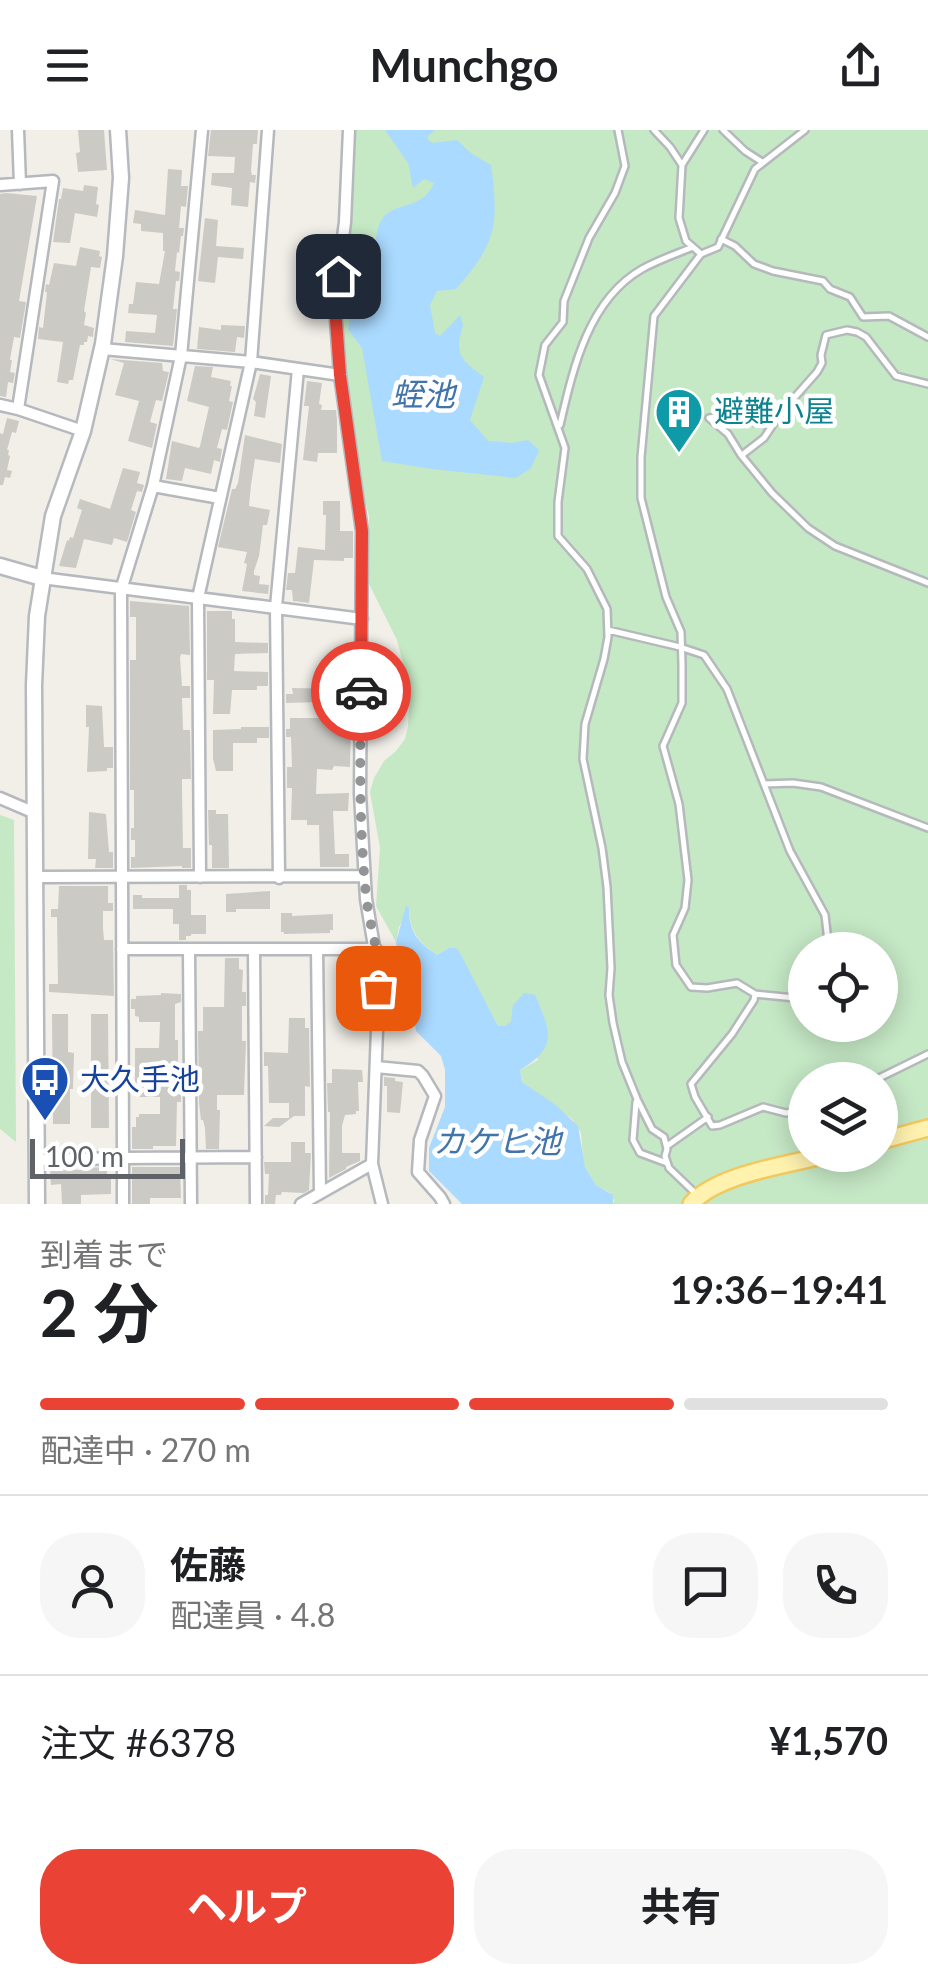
<!DOCTYPE html>
<html lang="ja">
<meta charset="utf-8">
<style>
:root{--surface:#fff;--page:#f6f6f6;--text:#202124;--muted:#757577;--line:#e0e0e0;--accent:#ea4335}
body{margin:0;font-family:Lato,"Noto Sans JP",sans-serif;background:var(--page);color:var(--text);height:100vh;display:flex;flex-direction:column;font-size:38px;white-space:nowrap}
*{box-sizing:border-box;margin:0}
p{font-size:32px;color:var(--muted)}
.icon{flex:none;width:55px;height:55px;fill:none;stroke:currentColor;stroke-width:2;stroke-linecap:round;stroke-linejoin:round}
.map{position:relative;height:1074px;overflow:hidden}
.panel{display:flex;flex-direction:column;background:var(--surface);flex:1}
.panel>*{flex:none}
.controls{position:absolute;left:788px;top:802px;display:grid;gap:20px}
.controls a{display:grid;place-items:center;width:110px;height:110px;border-radius:50%;background:var(--surface);box-shadow:0 5px 25px #0003;font-size:50px}
.scale{position:absolute;left:30px;bottom:25px;width:155px;box-sizing:border-box;padding-left:10px;border:5px solid #5f6368;border-top:0;font-size:28px;line-height:35px;white-space:nowrap;color:#5f6368;-webkit-text-stroke:8px #fff;paint-order:stroke}
.pin{position:absolute;display:grid;place-items:center;width:85px;height:85px;color:#fff;margin:-42px;border-radius:20px;box-shadow:0 5px 15px #0006}
.courier{position:absolute;display:grid;place-items:center;width:100px;height:100px;margin:-50px;border:8px solid #ea4335;border-radius:50%;background:#fff;color:#222;box-shadow:0 2px 12px #0007}
.headline em{font-style:normal;font-weight:700}
.headline div{display:flex;flex-direction:column-reverse}
.headline{display:flex;align-items:center;justify-content:space-between;height:170px;padding:0 40px}
h1{font-size:65px;font-weight:700;line-height:75px}
.bar{display:grid;grid-template-columns:repeat(4,1fr);gap:15px 10px;align-content:center;height:120px;padding:0 40px}
.bar i{height:12px;border-radius:8px;background:var(--line)}
.bar .active{background:var(--accent)}
.bar p{grid-column:span 4}
.line{display:flex;align-items:center;gap:25px;padding:0 40px;border-top:2px solid var(--line)}
.line div{flex:1}
.round{display:grid;place-items:center;flex:none;width:105px;height:105px;border-radius:40px;background:var(--page)}
.cta{display:flex;gap:20px;margin-top:auto;padding:20px 40px}
.cta a{flex:1;height:115px;border-radius:40px;background:var(--accent);color:#fff;font-size:40px;font-weight:700;line-height:115px;text-align:center}
.cta a+a{background:var(--page);color:var(--text)}
header{display:flex;justify-content:space-between;align-items:center;height:130px;padding:0 40px;background:var(--surface);font-size:45px;font-weight:700}
.map>svg:first-child{display:block}
</style>
<header><svg class="icon" aria-label="menu" viewBox="0 0 24 24"><path d="M4 6h16M4 12h16M4 18h16"/></svg>Munchgo<svg class="icon" aria-label="share" viewBox="0 0 24 24"><path d="M12 15V3M7 8l5-5 5 5M5 13v7h14v-7"/></svg></header>
<div class="map">
<svg width="928" height="1074" viewBox="0 0 928 1074">
<rect width="100%" height="100%" fill="#f1efe8"/>
<path fill="#c5e8c5" fill-rule="evenodd" d="M353 0H928V1074H613L614 1070 609 1062 596 1055 585 1037 583 1029 581 1003 572 989 522 952 520 940 538 930 514 882 511 891 505 896H498L456 818H449L437 825C418 811 410 802 409 778L399 797 396 812 376 776 380 718 370 662 374 648 384 631 396 621 405 609 408 597 409 577 406 545 397 510 369 454V386L355 334 339 191ZM805 820H880V895H805ZM805 950H880V1025H805Z
M0 685 14 690 16 1012 0 999Z"/>
<path fill="#aadaff" d="M385 0H435L428 6V10L433 13 457 10 472 24 491 35C499 94 497 113 456 159L437 161 430 175 435 203 440 206 460 185 463 195C454 225 460 229 484 247L470 290 488 311 512 313 528 310 539 320 531 338 516 348 432 339 382 331 362 218 348 199C351 189 348 179 350 168 352 158 355 146 361 138 366 131 371 127 374 118 377 108 376 97 383 88 396 71 422 81 434 53L424 49 413 58 408 33Z
M406 776 409 778C409 802 418 812 437 825L449 818H456L459 821 498 896H505L511 891 513 875 524 863 535 865C551 902 558 917 520 940L522 952 557 976 578 996 585 1037 596 1055 613 1065V1074H462L429 1041V1018L445 977V940L441 926 416 901 412 870 401 848 396 812Z"/>
<path fill="#cccac5" d="M78 0H104L107 40 78 42 76 23 80 22Z
M211 0H258L257 14H253L251 41 252 45H256L255 53 250 52 248 77 231 75 232 58 211 55 212 43H234L235 27 208 26Z
M168 39 182 40 181 56H188L186 77 181 76 179 98H184L183 106H181L179 123 177 122 175 141 180 142 179 151H176L173 179H177L173 216 125 212 126 201 155 203 157 185 128 183 129 174H133L136 152 159 154 165 121H163V103L141 101V94L133 93 135 80 165 85Z
M84 55 98 57 96 74 99 75 97 87 75 83 70 113 53 112 59 69H61L63 58 83 61Z
M6 63 37 66 19 171 26 172 20 208 14 207 10 230H12L10 242 15 243 13 253 8 252 6 267 0 266V64Z
M205 88 218 90 216 116 244 118 243 129 218 127 215 153 198 151Z
M80 117 100 121 99 126 102 127 100 138 91 137 84 181 86 183 84 195 94 198 93 207 88 206 87 212H84V215H80L73 250H69L68 254 57 252 63 212 38 209 39 197 43 198 47 162H45L46 154 49 155 54 133 76 136Z
M221 195 245 196 244 208 237 207 235 222 197 219 199 197 221 200Z
M110 229 162 233 163 241 169 242 162 271 156 270 150 292 157 294 152 318 128 311 139 271 115 265 124 233Z
M195 236 213 237 211 247 231 251 230 256H232L229 271 233 272 227 300 222 299 217 318 222 319 220 332 214 330 211 344 185 338 182 351 166 349 172 311 199 318 200 316 209 277 187 271Z
M260 244 271 246 265 288 254 286 256 272 253 269Z
M307 251 322 253 319 274 322 275 321 280H336L337 289V323H318L317 332 303 330 309 276H304Z
M7 288 19 291 16 303 12 302 7 320H9L8 325 10 326 7 340 12 341 10 348 5 347 3 355H0V303L3 304Z
M245 305 282 314 280 333 255 329 251 355 249 376 270 380 267 395H263L259 426 254 441V445L260 446 259 454 269 455 268 464 242 461 247 434 244 433 247 422 218 417 232 359H235L238 353Z
M123 338 140 342 137 353 144 355 142 362 137 361 131 380 136 382 127 412 114 408 112 415 84 409 76 438 59 436 67 410 69 411 70 407 73 408 82 380 77 378 80 369 110 379Z
M323 371H340V401H353V428H344V431L314 430 309 473 293 471 292 460H286L288 443H295L298 417 325 420 326 385H323Z
M130 471 189 476 190 525 181 524 180 528 182 556H190V568H182L183 600H190L191 649H182V661L183 718H191V738H182V736L131 738V727H135V710H131V698H134V660H130V530H136V487H130Z
M207 481H232V489H235V512L268 513V523L235 524 234 541 268 542V556H257V560H232L230 584H213L214 550H207Z
M292 558 351 559V569H349L351 594 350 637 334 636 332 640 317 639 316 664 349 663 348 681H333L335 724H349V737H320L319 695H307V690H291L292 658H287V637H292L291 607H286V599H290V588H319V572L286 573V564H293Z
M86 575 102 576 104 617H113V638H107V641L87 642 89 597H86Z
M241 597H269V608H257V613H233V641H216L213 629V600L241 599Z
M208 680H216V684H228L229 738H212V715H209Z
M89 682 106 684 109 722H113V738H95L96 729H88Z
M179 755H187V760H191V785H206V804H191V806H186V810H179V794H173V779H133V765H142V768H179Z
M59 756H108V773H113V781H103V798L104 810H113L114 866 49 862V854H58L57 787H51V779H58Z
M270 761V779H236V782H226V764Z
M281 783H292V786L333 784V800H330V803L284 804V802H281Z
M225 828H239V839L243 840 242 862H246V876H242V911H246L244 965H217V980H220L219 1019H206L205 998 203 990H201L199 973 198 901H203V877H224Z
M161 863 181 864V872L175 874V910H178V935H181V947H175V964H181V972H177L176 1016H153V1019H132V997H136V987H139V984H160V967H135V918H159L160 892H139V887L135 886V879H131V869H136V866L161 865Z
M52 884H68V922L74 923 73 959H70V994H53Z
M91 884H108L109 998H91Z
M289 888H305V898H309L310 957 305 956V986H294L279 997 264 996 273 988H289V973H269L268 936H264V922L288 923Z
M332 939 362 940 363 952H358L359 981H356V984L345 985 342 996V1023H360V1031L346 1037V1039L329 1048 330 982H328L327 953H332Z
M384 947 395 948V951L403 952 400 983 387 982V956H384Z
M291 1012H305V1023H311L309 1060 304 1063 282 1062 281 1065H276L275 1074H265V1065H268L269 1044H265L264 1032H291Z
M107 1037V1048H111V1064L81 1065V1074H62L61 1054 51 1055 50 1038 80 1040V1038Z
M132 1037H180L181 1068H150V1074H132Z"/>
<g fill="none" stroke-linecap="round" stroke-linejoin="round">
<g stroke="#b5b8bc" stroke-width="10">
<path id="lane" d="M618 0 625 36 615 63 589 108 564 171 563 192 545 215 539 245 565 318 558 372V406L587 439 607 479 608 507 604 529 585 594 583 629 602 718 607 757 611 838 609 865 613 893 622 932 637 969 652 999 664 1007 667 1019 665 1026 669 1038 694 1062
M654 0 670 17 682 35 679 88 686 111 701 124
M723 0 745 21 762 32
M805 0 755 39 718 117 701 124 654 186 641 327V368L666 467 681 502 682 534V573L663 616 679 674 688 750 685 778 673 805 676 835 691 857 707 858 737 853 755 864 754 870 732 904 691 954 695 967 712 996 720 995 763 977 786 983 805 980
M682 35 704 0
M721 109 735 116 754 134 773 141 823 151 830 159 850 167 863 187 889 186 928 207
M928 254 896 246 866 207 857 202 847 200 826 205 821 225 822 233 817 242 780 284 772 296 723 286 709 288 728 304 741 325 772 363 808 398 835 416 928 453
M560 295C573 239 588 170 642 139 658 130 676 124 693 117
M742 325 764 308 772 296
M608 500 680 517 704 525 727 559 790 721 825 785 829 820
M764 654 793 653 821 657 928 698
M755 864 805 869
M875 950 928 924
M636 972 633 1010 640 1023 667 1033
M667 1016 708 987"/>
</g>
<g stroke="#b5b8bc" stroke-width="15">
<path id="street" d="M18 0 20 54
M202 0 181 226 153 356 121 460 123 1028 256 1027
M349 0 345 92 338 146 336 191 340 245 362 401 360 664 366 769 379 846 372 1034 382 1074
M0 55 53 51 18 279 0 275
M102 219 251 232 340 245
M18 279 83 301
M153 356 220 368
M42 448 362 489
M0 668 35 683
M36 747 364 746
M200 747 198 468 251 232 268 0
M279 748 276 477 298 239
M122 819H376
M189 819 191 1074
M254 819 256 1074
M317 819 320 1063
M376 937 418 941 423 946 435 966 420 1010 418 1042 440 1067 444 1074
M38 1030 123 1028V1074
M301 1074 372 1034"/>
</g>
<g stroke="#b6babf" stroke-width="19">
<path id="secondary" d="M0 436 42 448
M37 1074 34 555 37 486 53 386 83 301 103 214 115 126 121 48 118 0"/>
</g>
<g stroke="#f2c960" stroke-width="20">
<path id="primary" d="M880 1011 928 998
M691 1074C717 1044 787 1035 826 1025"/>
</g>
<use href="#lane" stroke="#fff" stroke-width="5"/>
<use href="#street" stroke="#fff" stroke-width="10"/>
<use href="#secondary" stroke="#fff" stroke-width="14"/>
<use href="#primary" stroke="#fff2af" stroke-width="15"/>
</g>
<g fill="none" stroke-linecap="round" stroke-linejoin="round">
<path stroke="#929495" stroke-width="10" stroke-dasharray="0 18" d="M361 561C360 629 359 698 366 765 369 796 382 827 378 858"/>
<path stroke="#ea4335" stroke-width="12" d="M338 146 336 190 340 245 362 401 361 561"/>
</g>
<defs>
<g id="building-pin" transform="scale(2.5)"><path d="M0 17L-7.5 6A9.5 9.5 0 1 1 7.5 6Z" fill="#0f9aa8" stroke="#fff"/><path d="M-4-6H4V6H1V3H-1V6H-4ZM-2.5-4.3h1.7v1.8h-1.7ZM.8-4.3h1.7v1.8H.8ZM-2.5-1h1.7V.8h-1.7ZM.8-1h1.7V.8H.8Z" fill="#fff"/></g>
<g id="bus-pin" transform="scale(2.5)"><path d="M0 17L-7.5 6A9.5 9.5 0 1 1 7.5 6Z" fill="#1a4fb4" stroke="#fff"/><path d="M-5-6H5V4H4V6H2V4H-2V6H-4V4H-5ZM-3.5-4V0h7V-4ZM-3.5 1.2v1.5H-2V1.2ZM2 1.2v1.5H3.5V1.2Z" fill="#fff"/></g>
</defs>
<g fill-rule="evenodd">
<use href="#building-pin" x="679" y="282"/>
<use href="#bus-pin" x="45" y="950"/>
</g>
<g text-anchor="middle" stroke-width="9" stroke-linejoin="round" paint-order="stroke">
<g font-size="30" fill="#0d838f" stroke="#fff" text-anchor="start">
<text x="714" y="292">避難小屋</text>
</g>
<g font-size="30" fill="#164399" stroke="#fff" text-anchor="start">
<text x="80" y="960">大久手池</text>
</g>
<g font-size="32" font-style="italic" fill="#4174aa" stroke="#fff">
<text x="423" y="276">蛭池</text>
<text x="497" y="1023">カケヒ池</text>
</g>
</g>
</svg>
<div class="controls">
<a><svg class="icon" aria-label="locate" viewBox="0 0 24 24"><circle cx="12" cy="12" r="6"/><path d="M12 2v4M12 18v4M2 12h4M18 12h4"/></svg></a>
<a><svg class="icon" aria-label="layers" viewBox="0 0 24 24"><path d="M12 4l9 5-9 5-9-5zM3 14l9 5 9-5"/></svg></a>
</div>
<div class="scale">100 m</div>
<div class="pin" style="left:378px;top:858px;background:#ea580c"><svg class="icon" aria-label="bag" viewBox="0 0 24 24"><path d="M5 8h14l-1 12H6zM9 8a3 3 0 0 1 6 0"/></svg></div>
<div class="pin" style="left:338px;top:146px;background:#1f2937"><svg class="icon" aria-label="home" viewBox="0 0 24 24"><path d="M3 11l9-7 9 7M6 9v11h12V9"/></svg></div>
<div class="courier" style="left:361px;top:561px"><svg class="icon" aria-label="car" viewBox="0 0 24 24"><path d="M5 17H2v-5l4-1 3-4h7l3 4 3 1v5h-3M9 17h6M6 11h13"/><circle cx="7" cy="17" r="2"/><circle cx="17" cy="17" r="2"/></svg></div>
</div>
<section class="panel">
<div class="headline"><div><h1>2 分</h1><p>到着まで</p></div><em>19:36–19:41</em></div>
<div class="bar"><i class="active"></i><i class="active"></i><i class="active"></i><i></i><p>配達中 · 270 m</p></div>
<div class="line" style="height:180px"><a class="round"><svg class="icon" aria-label="person" viewBox="0 0 24 24"><circle cx="12" cy="8" r="4"/><path d="M4 21q1-7 8-7t8 7"/></svg></a><div><b>佐藤</b><p>配達員 · 4.8</p></div><a class="round"><svg class="icon" aria-label="chat" viewBox="0 0 24 24"><path d="M4 5h16v11H9l-5 4z"/></svg></a><a class="round"><svg class="icon" aria-label="phone" viewBox="0 0 24 24"><path d="M5 4h4l2 5-3 2q2 4 5 5l2-3 5 2v4C11 20 4 13 5 4z"/></svg></a></div>
<div class="line" style="height:130px"><div>注文 #6378</div><b>¥1,570</b></div>
<div class="cta"><a>ヘルプ</a><a>共有</a></div>
</section>
